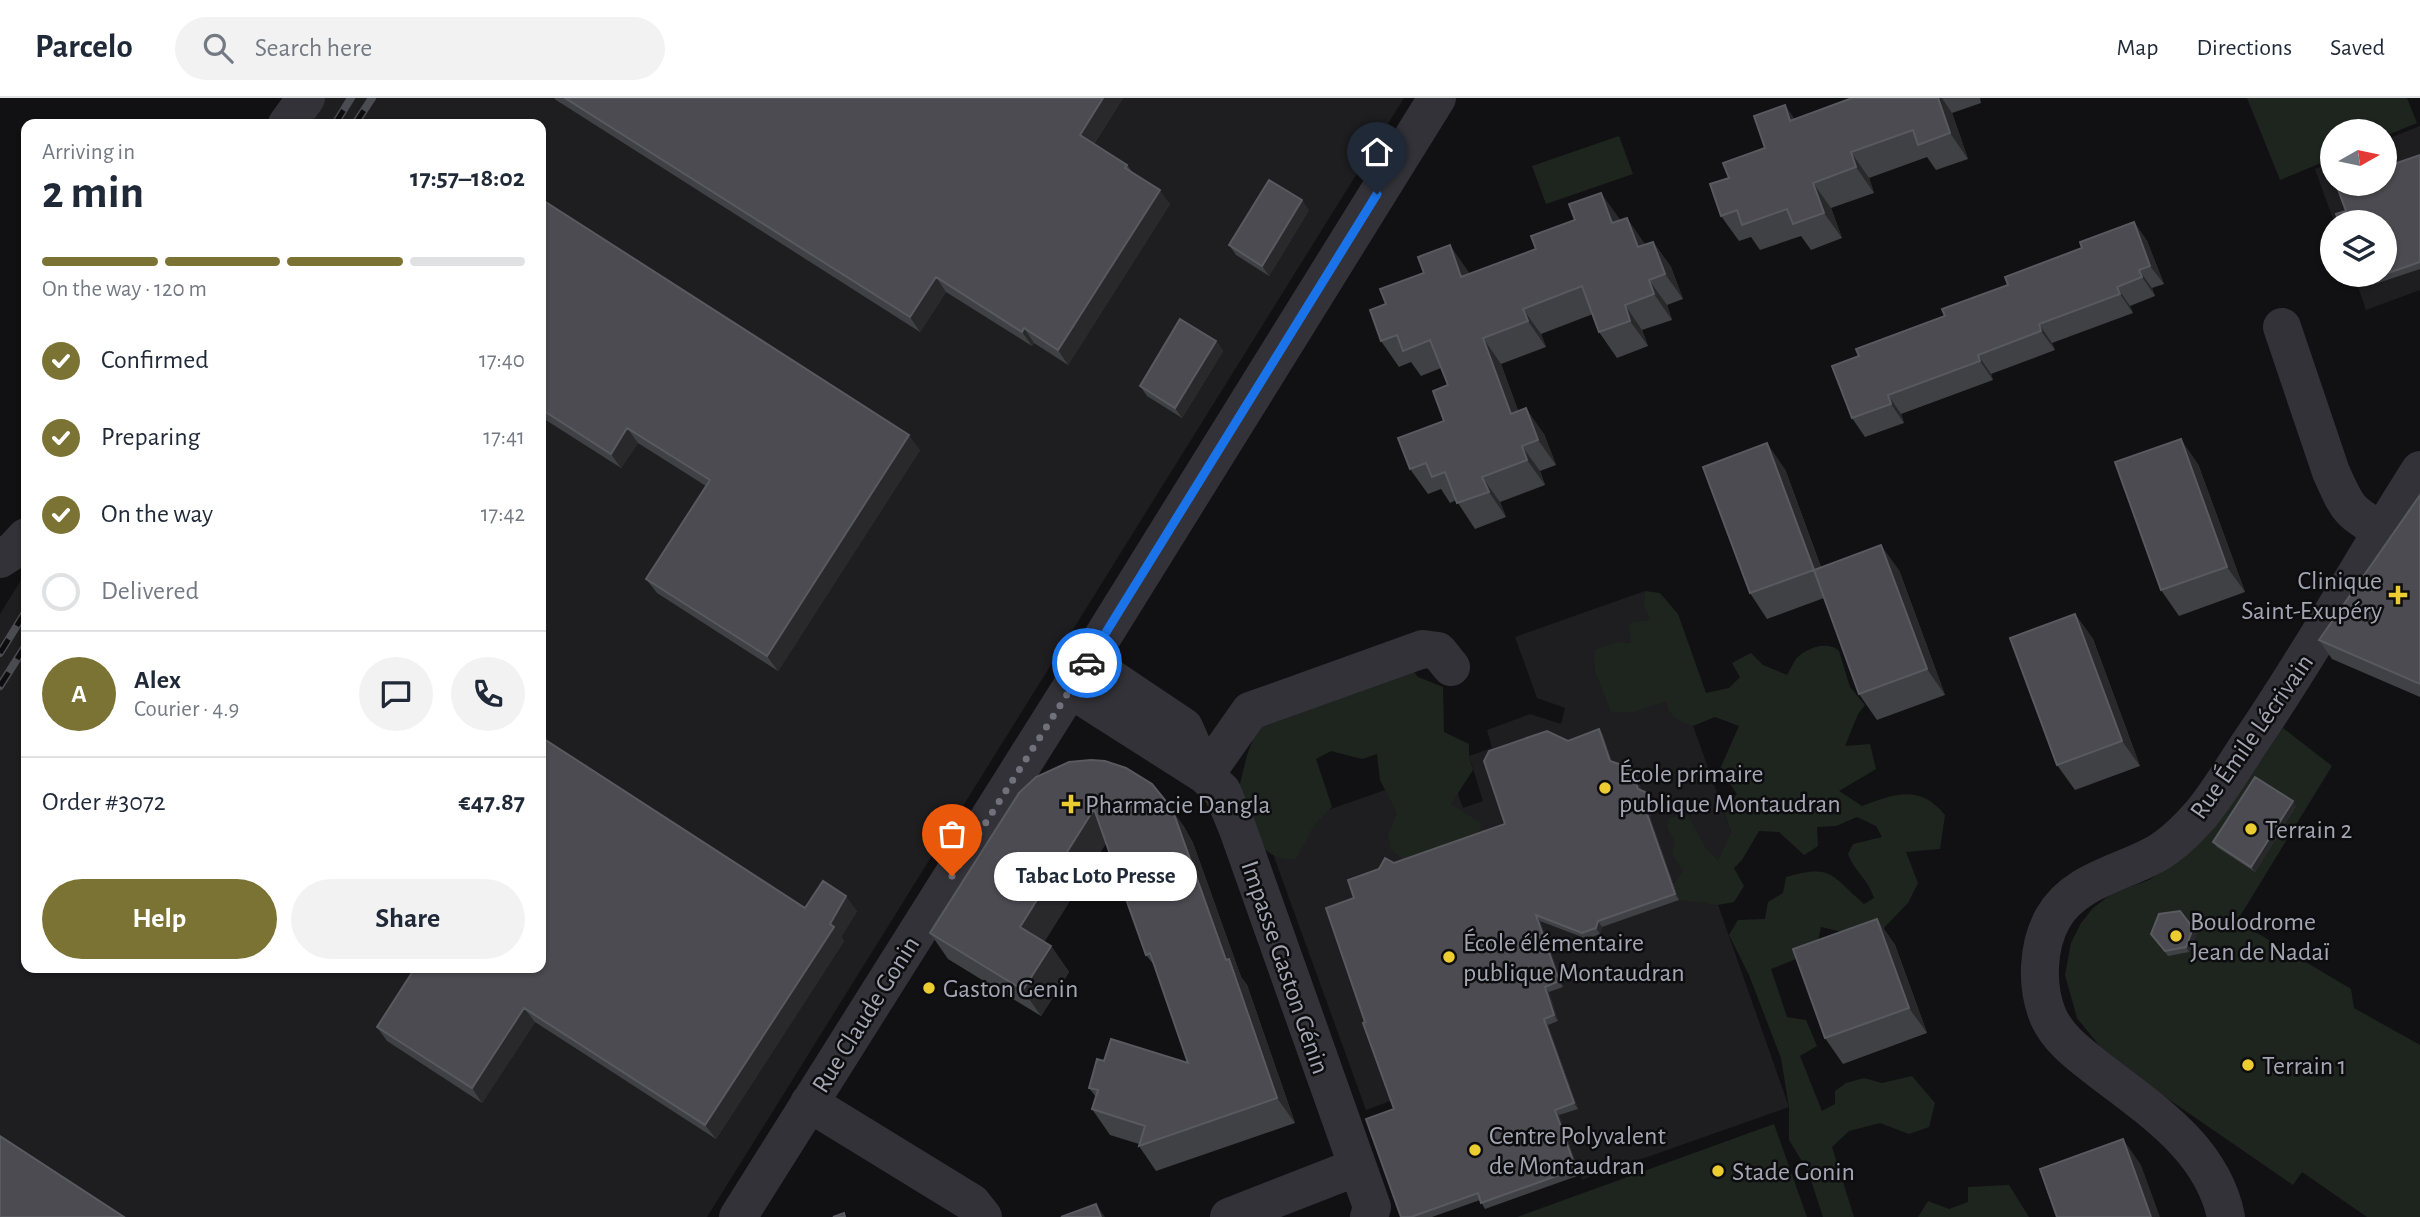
<!DOCTYPE html>
<meta charset="utf-8">
<style>
:root{--surface:#fff;--page:#f2f2f3;--text:#1f2937;--muted:#747a83;--line:#e0e1e3;--accent:#7b7334}
body{margin:0;font-family:"Alegreya Sans",sans-serif;background:var(--page);color:var(--text);height:100vh;display:flex;flex-direction:column;font-size:26px;white-space:nowrap}
*{box-sizing:border-box;margin:0}
p{font-size:23px;color:var(--muted)}
.icon{flex:none;width:38px;height:38px;fill:none;stroke:currentColor;stroke-width:2;stroke-linecap:round;stroke-linejoin:round}
.map{position:relative;flex:1;overflow:hidden}
.drawer{position:absolute;left:21px;top:21px;width:525px;height:854px;display:flex;flex-direction:column;background:var(--surface);border-radius:14px;box-shadow:0 2px 5px #0004}
.drawer>*{flex:none}
.needle{width:46px;rotate:81deg}
.fabs{position:absolute;left:2320px;top:21px;display:grid;gap:14px}
.fabs a{display:grid;place-items:center;width:77px;height:77px;border-radius:50%;background:var(--surface);box-shadow:0 2px 5px #0004;font-size:35px}
.pin{position:absolute;display:grid;place-items:center;width:60px;height:60px;color:#fff;margin:-72px -30px;border-radius:50% 50% 50% 0;rotate:-45deg;box-shadow:0 0 7px #0007}
.pin .icon{rotate:45deg}
.courier{position:absolute;display:grid;place-items:center;width:70px;height:70px;margin:-35px;border:5px solid #1a73e8;border-radius:50%;background:#fff;color:#222;box-shadow:0 2px 9px #0007}
.bubble{position:absolute;height:49px;border-radius:24px;background:var(--surface);box-shadow:0 2px 5px #0004;font-size:23px;font-weight:600;line-height:49px;text-align:center}
.overview em{font-style:normal;font-weight:600}
.overview div{display:flex;flex-direction:column-reverse}
.overview{display:flex;align-items:center;justify-content:space-between;height:119px;padding:0 21px}
h1{font-size:46px;font-weight:600;line-height:52px}
.bar{display:grid;grid-template-columns:repeat(4,1fr);gap:10px 7px;align-content:center;height:84px;padding:0 21px}
.bar i{height:9px;border-radius:5px;background:var(--line)}
.bar .current{background:var(--accent)}
.bar p{grid-column:span 4}
.line{display:flex;align-items:center;gap:18px;padding:0 21px;border-top:2px solid var(--line)}
.line div{flex:1}
.round{display:grid;place-items:center;flex:none;width:74px;height:74px;border-radius:37px;background:var(--page)}
ol{padding:0 21px;list-style:none}
li{display:flex;align-items:center;gap:21px;height:77px}
li p{margin-inline-start:auto}
li .icon{padding:7px;border-radius:50%;background:var(--accent);color:#fff;stroke-width:4}
li:last-child{color:var(--muted)}
li i{width:38px;height:38px;border:4px solid var(--line);border-radius:50%}
.button{display:flex;gap:14px;margin-top:auto;padding:14px 21px}
.button a{flex:1;height:80px;border-radius:42px;background:var(--accent);color:#fff;font-size:28px;font-weight:600;line-height:80px;text-align:center}
.button a+a{background:var(--page);color:var(--text)}
header{display:flex;align-items:center;gap:42px;box-sizing:border-box;height:98px;padding:0 35px;background:var(--surface);border-bottom:2px solid var(--line)}
header strong{font-size:33px}
nav{display:flex;gap:38px;margin-inline-start:auto;font-size:24px}
.search{width:490px;height:63px;background:var(--page);display:flex;align-items:center;gap:18px;box-sizing:border-box;padding:0 24px;border-radius:38px;color:var(--muted);font-size:26px}
.map>svg:first-child{display:block}
</style>
<header>
<strong>Parcelo</strong>
<div class="search"><svg class="icon" aria-label="search" viewBox="0 0 24 24"><circle cx="10" cy="10" r="6"/><path d="M15 15l6 6"/></svg>Search here</div>
<nav><a>Map</a><a>Directions</a><a>Saved</a></nav>
</header>
<div class="map">
<svg width="2420" height="1119" viewBox="0 0 2420 1119">
<rect width="100%" height="100%" fill="#111113"/>
<path fill="#1e1d20" d="M321 0H1404L707 1119H0V516L26 474V870H541V26H305Z
M2420 28V192L2366 212 2354 177H2385V124H2334L2315 71 2333 64V86H2385V42Z
M1645 493 1731 734 1710 784 1789 1009 1582 1082 1559 1017 1439 985 1366 1012 1265 734 1448 670 1463 710 1483 703 1469 658 1492 650 1487 632 1530 616 1561 626 1565 610 1537 600 1515 539Z"/>
<path fill="#1e251f" d="M2247 0H2407L2417 25 2385 38V33H2333V60L2280 82Z
M1619 38 1633 76 1546 106 1532 68Z
M1645 493 1660 495 1678 516 1706 595 1729 590 1740 579 1732 565 1751 555 1763 567 1787 577C1790 572 1793 565 1796 561 1806 550 1827 542 1839 553L1850 589 1865 607 1858 616 1845 648 1870 646 1876 671 1839 693 1862 708C1895 696 1919 686 1945 717L1940 751 1906 754 1918 785 1908 805 1878 836 1847 835 1821 829 1816 853 1771 871 1787 919 1806 922 1817 948 1800 958 1822 1013 1835 1006V993L1846 985 1864 980 1882 985 1912 978 1935 1005 1929 1029 1909 1036 1880 1025 1849 1033 1832 1049 1854 1119H1823L1808 1073 1789 1042V1009L1781 960 1749 877 1729 837 1738 822 1765 821 1768 804 1783 795 1786 779C1833 766 1830 777 1864 806L1874 800C1869 782 1854 773 1848 756L1853 746 1882 739 1876 728 1857 719 1836 728 1817 729 1818 748 1804 757 1779 734 1759 733 1742 762 1734 770 1744 788 1734 804 1718 807 1679 802 1674 786 1683 773 1672 756 1675 743 1667 729 1669 720 1688 717 1705 749 1718 763 1731 734 1723 711 1737 696 1720 671 1739 628 1715 619 1693 628C1678 622 1669 620 1666 603L1634 614H1611L1595 573 1594 552 1617 544 1631 545 1629 525 1650 522 1644 508Z
M1414 574 1418 579 1443 589 1444 634 1469 646V658L1473 672 1451 706 1481 725 1478 743 1422 775 1391 752 1388 737 1397 715 1380 682 1377 656 1362 661 1331 653 1316 661 1332 709 1315 726 1296 761C1260 765 1251 729 1236 702L1247 657 1258 629Z
M2283 630 2332 668 2237 823 2351 891 2354 910 2420 947V1119H2367L2302 1074 2293 1087 2110 961 2077 920 2065 877 2071 845 2081 825 2093 810 2113 795 2149 782 2170 768 2224 716Z
M1774 1026 1807 1119H1517Z
M2009 1087 2029 1119H1918L1928 1103 1949 1111 1968 1104V1089Z"/>
<g fill="none" stroke-linecap="round" stroke-linejoin="round">
<path stroke="#323238" stroke-width="38" d="M287 26 306 0
M2282 229 2331 374C2347 409 2347 414 2383 433
M0 461 14 452 26 439
M1087 564 1184 629 1205 677
M1070 591 1205 677 1222 693 1237 729 1372 1109 1369 1119
M1205 677 1250 613 1423 551 1438 553 1451 569
M809 1005 972 1105 983 1119
M738 1119 1087 564 1437 0
M1229 1119 1357 1069
M2226 1119C2212 1050 2151 1012 2098 971 2079 956 2058 941 2048 918 2036 889 2037 848 2053 820 2074 783 2119 776 2154 757 2171 748 2189 730 2202 715 2219 694 2234 669 2249 646 2310 557 2362 463 2420 372"/>
<g stroke="#4b4c52" stroke-width="8">
<path id="rail" d="M335 26 351 0
M355 26 372 0
M0 555 26 513
M0 588 26 547"/>
</g>
<use href="#rail" stroke="#0d0c0e" stroke-width="5" stroke-dasharray="16" stroke-linecap="butt"/>
</g>
<path fill="#404145" d="M554 0H1123L1094 46 1127 67 1133 75 1170 106 1068 267 1034 245 1032 248 946 194 920 234 556 2Z
M1852 0H1980L1981 5 1952 15 1968 61 1936 72 1927 59 1869 80 1874 95 1831 110 1842 140 1811 152 1801 138 1760 152 1751 139 1739 143 1721 118 1729 80 1765 50 1795 22Z
M2420 57V171L2372 187 2367 177H2385V124L2346 113Z
M1601 95 1620 123 1645 147 1653 144 1671 169 1683 201 1667 207 1672 222 1642 232 1648 248 1617 260 1599 234 1593 216 1541 236 1546 249 1501 266 1518 313 1544 336 1556 367 1540 373 1545 387 1500 404 1506 419 1475 431 1456 402 1450 405 1441 391 1428 396 1410 371 1444 323 1448 287 1441 270 1421 278 1411 264 1399 269 1381 243 1468 173 1469 176 1536 151 1575 122Z
M541 101 920 352 778 573 657 495 646 481 706 388 638 345 621 370 541 319Z
M1309 112 1269 178 1236 157 1229 147Z
M2134 124 2147 143 2164 186 2152 190 2155 198 2130 208 2133 215 2052 245 2055 252 1991 276 1993 282 1901 316 1904 325 1865 339 1852 320 1859 258 1945 218Z
M1216 243 1223 253 1182 320 1147 298 1140 288Z
M2198 366 2245 494 2179 518 2161 492Z
M1785 371 1821 469 1899 472 1945 597 1877 622 1859 596 1824 500 1767 521 1750 495Z
M2420 397V599L2332 561 2319 542Z
M2075 516 2093 541 2140 668 2075 692 2057 667Z
M1599 631 1603 637 1612 664 1631 670 1636 676 1641 692 1649 700 1654 710 1650 719 1679 802 1602 829 1600 836 1587 841 1540 823 1563 889 1549 894 1558 923 1548 927 1578 1011 1559 1017 1580 1077 1485 1111 1480 1102 1432 1119H1401L1394 1011 1365 924 1354 800 1394 765 1505 726 1568 643Z
M1019 695 1183 727 1193 745 1241 879 1247 887 1295 1025 1156 1073 1139 1048V1046L1110 1037 1092 1011 1096 999 1089 990 1104 963 1188 965 1155 868 1146 857 1106 745 1044 844 1051 848 1069 874 1041 918 948 861 930 835Z
M2296 708 2255 774 2217 749 2213 744Z
M805 810 857 813 841 839 844 843 716 1041 535 924 482 1005 387 943 377 929Z
M1877 821 1895 847 1927 935 1843 966 1825 940Z
M2197 835 2189 854 2168 858 2155 841Z"/>
<path fill="#29292c" d="M1103 0H1123L1090 52 1080 37Z
M1938 0H1942L1952 15 1968 61 1950 35Z
M1785 7 1803 33 1790 23Z
M1851 54 1869 80 1874 95 1856 69Z
M1813 85 1831 110 1842 140 1824 115Z
M1160 92 1170 106 1068 267 1058 252Z
M1601 95 1619 120 1630 151 1612 125Z
M1302 102 1309 112 1269 178 1262 168Z
M1627 120 1645 146 1656 175 1638 149Z
M2134 124 2147 143 2164 186 2150 168Z
M1653 144 1671 169 1683 201 1665 176Z
M1450 147 1468 173 1479 204 1461 179Z
M2139 172 2152 190 2155 198 2142 179Z
M936 179 946 194 920 234 910 219Z
M1649 182 1667 207 1672 222 1654 196Z
M2117 189 2130 208 2133 215 2120 196Z
M1625 207 1642 232 1648 248 1630 223Z
M1523 211 1541 236 1546 249 1528 223Z
M2039 226 2052 245 2055 252 2041 233Z
M1024 230 1034 245 1032 248 1022 234Z
M1483 240 1501 266 1529 342 1511 316Z
M1216 243 1223 253 1182 320 1175 310Z
M1978 257 1991 276 1993 282 1980 263Z
M1888 297 1901 316 1904 325 1891 306Z
M1526 310 1544 336 1556 367 1538 342Z
M627 330 638 345 621 370 611 356Z
M909 337 920 352 778 573 767 558Z
M2181 341 2198 366 2245 494 2227 469Z
M1767 345 1785 371 1831 497 1814 472Z
M1522 348 1540 373 1545 387 1527 362Z
M1482 379 1500 404 1506 419 1489 394Z
M1881 447 1899 472 1945 597 1927 571Z
M2075 516 2093 541 2140 668 2122 643Z
M1599 631 1603 637 1614 669 1610 663Z
M1631 670 1636 676 1643 697 1638 691Z
M1645 694 1654 710 1650 719 1679 802 1675 796 1646 713Z
M1165 702 1183 727 1193 745 1241 879 1247 887 1295 1025 1277 1000 1226 862Z
M2293 703 2296 708 2255 774 2251 769Z
M1094 711 1112 736 1038 854 1020 829Z
M846 798 857 813 841 839 844 843 716 1041 705 1027Z
M1536 817 1540 823 1563 889 1559 883Z
M1877 821 1895 847 1927 935 1909 910Z
M1598 823 1602 829 1600 836 1596 830Z
M2193 830 2197 835 2189 854 2186 849Z
M1051 848 1069 874 1041 918 1023 892Z
M1545 889 1549 894 1558 923 1554 917Z
M524 910 535 924 482 1005 472 990Z
M1544 921 1548 927 1578 1011 1574 1005Z
M1555 1012 1559 1017 1580 1077 1576 1071Z
M2123 1041 2141 1067 2160 1119H2151Z
M1096 1106 1105 1119H1101Z"/>
<path fill="#4b4b51" stroke="#595960" stroke-width="2" d="M565 0H1103L1080 37 1127 67 1125 70 1160 92 1058 252 1024 230 1022 234 936 179 910 219Z
M1852 0H1938L1950 35 1918 47 1913 32 1851 54 1856 69 1813 85 1824 115 1793 126 1787 111 1742 127 1737 112 1721 118 1710 86 1729 80 1723 65 1765 50 1754 18 1785 7 1790 23Z
M2420 57V164L2385 176V124H2339L2336 116 2346 113 2336 86H2385V69Z
M1269 82 1302 102 1262 168 1229 147Z
M1601 95 1612 125 1627 120 1638 149 1653 144 1665 176 1649 182 1654 196 1625 207 1630 223 1599 234 1582 188 1523 211 1528 223 1483 240 1511 316 1526 310 1538 342 1522 348 1527 362 1482 379 1489 394 1457 405 1445 374 1432 379 1426 365 1410 371 1398 340 1444 323 1433 293 1448 287 1430 242 1403 253 1397 237 1381 243 1370 212 1386 206 1380 191 1424 175 1418 159 1450 147 1461 179 1536 151 1531 138 1575 122 1569 106Z
M541 101 909 337 767 558 646 481 710 382 627 330 611 356 541 311Z
M2134 124 2150 168 2139 172 2142 179 2117 189 2120 196 2039 226 2041 233 1978 257 1980 263 1888 297 1891 306 1852 320 1832 268 1859 258 1856 251 1945 218 1942 211 2008 187 2005 179 2082 150 2080 144Z
M2367 177H2384L2369 182Z
M1180 221 1216 243 1175 310 1140 288Z
M2181 341 2227 469 2161 492 2115 364Z
M1767 345 1814 472 1750 495 1703 369Z
M2420 397V586L2319 542Z
M1881 447 1927 571 1859 596 1814 472Z
M2075 516 2122 643 2057 667 2010 540Z
M1599 631 1610 663 1631 670 1638 691 1645 694 1650 704 1646 713 1675 796 1598 823 1596 830 1582 835 1536 817 1559 883 1545 889 1554 917 1544 921 1574 1005 1555 1012 1576 1071 1481 1105 1478 1095 1411 1119H1401L1366 1021 1394 1011 1363 925 1365 924 1326 810 1354 800 1348 782 1379 771 1385 760 1394 765 1505 726 1484 663 1489 653 1547 633 1568 643Z
M541 639 805 810 823 783 846 798 830 826 834 829 705 1027 524 910 472 990 377 929 415 870H541Z
M1091 662 1105 663 1126 670 1152 686 1165 702 1175 719 1226 862 1229 861 1277 1000 1139 1048 1145 1028 1092 1011 1098 992 1089 990 1097 961 1104 963 1111 941 1188 965 1150 855 1146 857 1094 711 1020 829 1051 848 1023 892 930 835 1019 695 1036 679 1069 664Z
M2255 679 2293 703 2251 769 2213 744Z
M2180 813 2193 830 2186 849 2165 853 2151 836 2159 816Z
M1877 821 1909 910 1825 940 1793 851Z
M0 1038 124 1119H0Z
M2123 1041 2151 1119H2057L2040 1071Z
M1096 1106 1101 1119H1061Z
M844 1115 845 1119H833Z"/>
<g fill="none" stroke-linecap="round" stroke-linejoin="round">
<path stroke="#70717b" stroke-width="7" stroke-dasharray="0 12.6" d="M952 778 1087 565"/>
<path stroke="#1a73e8" stroke-width="9" d="M1087 565 1377 96"/>
</g>
<g fill="#ebcd31" stroke="#0d0c0e" stroke-width="2.5">
<path d="M2394.5 486.5h7v7h7v7h-7v7h-7v-7h-7v-7h7z"/>
<circle cx="1605" cy="690" r="7"/>
<path d="M1067.5 695.5h7v7h7v7h-7v7h-7v-7h-7v-7h7z"/>
<circle cx="2251" cy="731" r="7"/>
<circle cx="2176" cy="838" r="7"/>
<circle cx="1449" cy="859" r="7"/>
<circle cx="929" cy="890" r="7"/>
<circle cx="2248" cy="967" r="7"/>
<circle cx="1475" cy="1052" r="7"/>
<circle cx="1718" cy="1073" r="7"/>
</g>
<g text-anchor="middle" stroke-width="5" stroke-linejoin="round" paint-order="stroke">
<g font-size="26" fill="#a3a5b3" stroke="#0d0c0e" text-anchor="start">
<text x="2382" y="491" text-anchor="end">Clinique<tspan x="2382" dy="30">Saint-Exupéry</tspan></text>
<text x="1619" y="684">École primaire<tspan x="1619" dy="30">publique Montaudran</tspan></text>
<text x="1085" y="715">Pharmacie Dangla</text>
<text x="2265" y="740">Terrain 2</text>
<text x="2190" y="832">Boulodrome<tspan x="2190" dy="30">Jean de Nadaï</tspan></text>
<text x="1463" y="853">École élémentaire<tspan x="1463" dy="30">publique Montaudran</tspan></text>
<text x="943" y="899">Gaston Genin</text>
<text x="2262" y="976">Terrain 1</text>
<text x="1489" y="1046">Centre Polyvalent<tspan x="1489" dy="30">de Montaudran</tspan></text>
<text x="1732" y="1082">Stade Gonin</text>
</g>
<g font-size="26" fill="#a3a5b3" stroke="#0d0c0e">
<text transform="translate(2251 638) rotate(-55)" y="9">Rue Émile Lécrivain</text>
<text transform="translate(1286 869) rotate(71)" y="9">Impasse Gaston Génin</text>
<text transform="translate(865 916) rotate(-58)" y="9">Rue Claude Gonin</text>
</g>
</g>
</svg>
<div class="fabs">
<a><svg class="needle" viewBox="-14 -14 28 28"><path d="M0-13l5 13h-10z" fill="#e53935"/><path d="M0 13l5-13h-10z" fill="#747a83"/></svg></a>
<a><svg class="icon" aria-label="layers" viewBox="0 0 24 24"><path d="M12 4l9 5-9 5-9-5zM3 14l9 5 9-5"/></svg></a>
</div>
<div class="pin" style="left:952px;top:778px;background:#ea580c"><svg class="icon" aria-label="bag" viewBox="0 0 24 24"><path d="M5 8h14l-1 12H6zM9 8a3 3 0 0 1 6 0"/></svg></div>
<div class="pin" style="left:1377px;top:96px;background:#1f2937"><svg class="icon" aria-label="home" viewBox="0 0 24 24"><path d="M3 11l9-7 9 7M6 9v11h12V9"/></svg></div>
<div class="courier" style="left:1087px;top:565px"><svg class="icon" aria-label="car" viewBox="0 0 24 24"><path d="M5 17H2v-5l4-1 3-4h7l3 4 3 1v5h-3M9 17h6M6 11h13"/><circle cx="7" cy="17" r="2"/><circle cx="17" cy="17" r="2"/></svg></div>
<div class="bubble" style="left:994px;top:754px;width:203px">Tabac Loto Presse</div>
<section class="drawer">
<div class="overview"><div><h1>2 min</h1><p>Arriving in</p></div><em>17:57–18:02</em></div>
<div class="bar"><i class="current"></i><i class="current"></i><i class="current"></i><i></i><p>On the way · 120 m</p></div>
<ol>
<li><svg class="icon" aria-label="check" viewBox="0 0 24 24"><path d="M5 12l5 5 9-10"/></svg>Confirmed<p>17:40</p></li>
<li><svg class="icon" aria-label="check" viewBox="0 0 24 24"><path d="M5 12l5 5 9-10"/></svg>Preparing<p>17:41</p></li>
<li><svg class="icon" aria-label="check" viewBox="0 0 24 24"><path d="M5 12l5 5 9-10"/></svg>On the way<p>17:42</p></li>
<li><i></i>Delivered</li>
</ol>
<div class="line" style="height:126px"><b class="round" style="background:var(--accent);color:#fff">A</b><div><b>Alex</b><p>Courier · 4.9</p></div><a class="round"><svg class="icon" aria-label="chat" viewBox="0 0 24 24"><path d="M4 5h16v11H9l-5 4z"/></svg></a><a class="round"><svg class="icon" aria-label="phone" viewBox="0 0 24 24"><path d="M5 4h4l2 5-3 2q2 4 5 5l2-3 5 2v4C11 20 4 13 5 4z"/></svg></a></div>
<div class="line" style="height:91px"><div>Order #3072</div><b>€47.87</b></div>
<div class="button"><a>Help</a><a>Share</a></div>
</section>
</div>
